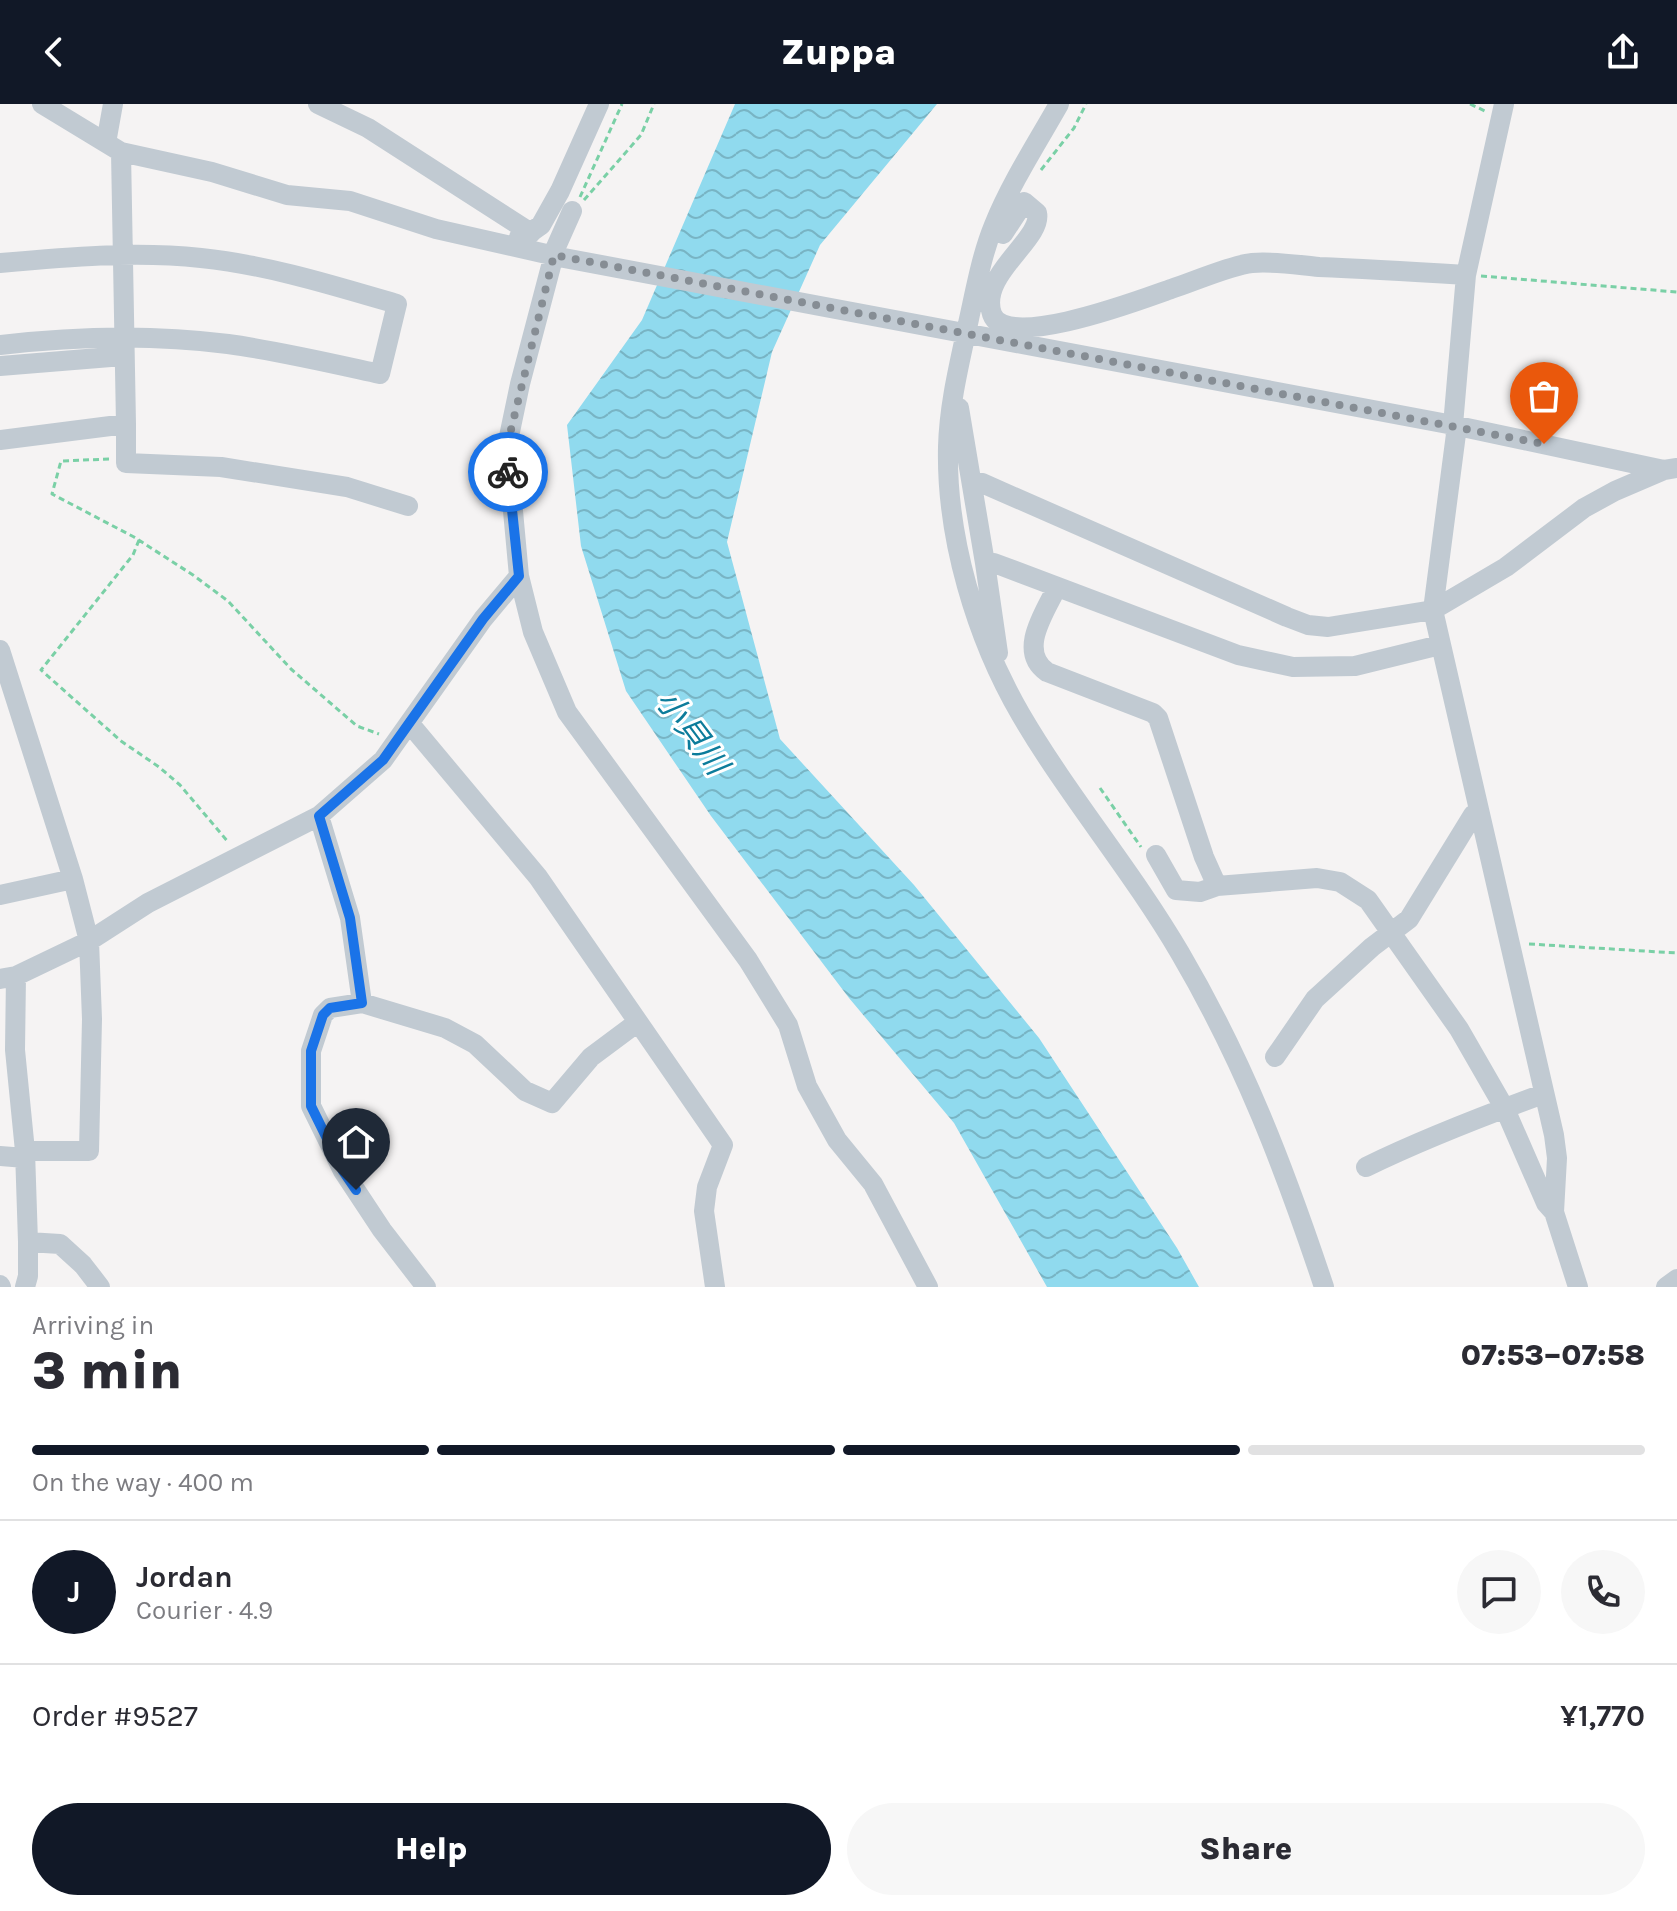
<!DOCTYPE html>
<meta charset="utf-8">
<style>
:root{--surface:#fff;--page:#f7f7f7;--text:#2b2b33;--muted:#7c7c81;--line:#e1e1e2;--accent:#111827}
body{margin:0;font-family:Karla,"Noto Sans JP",sans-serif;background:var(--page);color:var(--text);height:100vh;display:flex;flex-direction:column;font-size:30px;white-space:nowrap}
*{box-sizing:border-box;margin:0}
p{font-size:26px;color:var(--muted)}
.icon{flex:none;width:44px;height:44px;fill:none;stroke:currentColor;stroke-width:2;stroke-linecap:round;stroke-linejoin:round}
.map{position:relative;height:1183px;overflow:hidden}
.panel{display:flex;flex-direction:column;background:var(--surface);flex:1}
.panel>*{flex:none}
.pin{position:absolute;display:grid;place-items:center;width:68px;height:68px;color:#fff;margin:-82px -34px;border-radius:50% 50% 50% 0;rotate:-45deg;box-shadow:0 0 8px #0007}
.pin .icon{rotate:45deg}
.courier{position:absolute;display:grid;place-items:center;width:80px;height:80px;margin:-40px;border:6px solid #1a73e8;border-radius:50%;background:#fff;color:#222;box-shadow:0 2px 10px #0007}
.overview em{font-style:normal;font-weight:800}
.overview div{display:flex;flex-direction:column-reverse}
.overview{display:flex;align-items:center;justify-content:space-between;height:136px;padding:0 32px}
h1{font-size:52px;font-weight:800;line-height:60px}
.bar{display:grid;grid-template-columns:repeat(4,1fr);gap:12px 8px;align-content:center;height:96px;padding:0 32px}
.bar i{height:10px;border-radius:6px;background:var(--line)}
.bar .on{background:var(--accent)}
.bar p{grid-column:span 4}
.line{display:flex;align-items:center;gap:20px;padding:0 32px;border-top:2px solid var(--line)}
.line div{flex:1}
.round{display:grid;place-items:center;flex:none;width:84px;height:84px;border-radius:42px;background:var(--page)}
.cta{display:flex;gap:16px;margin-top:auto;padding:16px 32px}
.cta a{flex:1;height:92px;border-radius:48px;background:var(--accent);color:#fff;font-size:32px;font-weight:800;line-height:92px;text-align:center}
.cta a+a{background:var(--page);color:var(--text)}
header{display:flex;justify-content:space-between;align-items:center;height:104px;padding:0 32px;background:var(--accent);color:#fff;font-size:36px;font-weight:800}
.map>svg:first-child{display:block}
</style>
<header><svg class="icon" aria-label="back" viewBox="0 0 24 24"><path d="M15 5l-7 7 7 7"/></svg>Zuppa<svg class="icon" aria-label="share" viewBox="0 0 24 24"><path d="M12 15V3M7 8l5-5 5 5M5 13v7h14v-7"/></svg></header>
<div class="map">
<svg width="1677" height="1183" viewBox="0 0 1677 1183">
<defs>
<pattern id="water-waves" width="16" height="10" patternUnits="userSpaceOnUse" patternTransform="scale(2)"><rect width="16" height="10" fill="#90daee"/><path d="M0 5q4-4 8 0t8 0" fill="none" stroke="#78b4c4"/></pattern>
</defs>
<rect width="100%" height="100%" fill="#f5f3f3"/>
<path fill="url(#water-waves)" d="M735 0H937L820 141 772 248 727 438 780 635 914 781 1039 934 1177 1144 1199 1183H1047L954 1019 849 894 711 712 626 587 581 442 567 321 642 216Z"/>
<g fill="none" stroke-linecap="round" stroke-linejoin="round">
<path stroke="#7ad0a6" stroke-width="3" stroke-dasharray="6 4" stroke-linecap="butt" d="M1470 0 1485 7
M1041 66 1074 24 1086 0
M580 93 622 0
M584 96 641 31 654 0
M1481 172 1677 188
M109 355 61 357 52 390 134 433 193 471 228 497 291 565 357 622 379 630
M139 436 133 451 41 566 121 637 159 663 180 681 229 739
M1100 684 1141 743
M1529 840 1677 849"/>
<path stroke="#c1cad2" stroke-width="20" d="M42 0 121 48 212 68 287 91 350 97 436 125 564 154 1453 321 1664 366 1677 364
M318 0 368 24 531 129
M1059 0C1037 39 1011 79 994 121 982 150 976 183 969 215 960 257 949 300 948 343 946 433 976 534 1021 611 1069 693 1132 767 1180 849 1244 958 1284 1063 1324 1183
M1504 0 1466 171 1453 321 1456 330 1433 506 1554 1031 1557 1054 1554 1108 1578 1183
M106 39 113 0
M572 107 556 143 520 280 507 342 519 472 533 528 567 608 748 856 788 921 807 982 837 1036 873 1080 928 1183
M1003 130 1024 98 1037 109C1043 135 978 171 992 210 1005 248 1145 194 1171 185 1193 178 1231 161 1252 159 1274 157 1297 161 1319 163 1368 165 1417 168 1466 171
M519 133H524L541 121 560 87 599 0
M0 159C67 153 134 147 201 154 268 161 332 181 397 200L380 270C330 259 279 247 228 240 152 230 76 232 0 241
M0 262 123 252
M959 304 985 459 998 549
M126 320V359L221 363 347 383 408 402
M0 336 126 320 121 48
M972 378 982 379 1287 513 1308 521 1328 523 1433 506 1506 463 1584 404 1615 387 1664 366
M985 459H994L1238 551 1293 563 1355 562 1440 541
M1057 483C1045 508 1017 547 1047 568L1153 609 1158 614 1204 753 1217 782
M0 546 73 775 89 837 92 915 89 1047H25
M410 620 538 773 723 1041 707 1083 704 1107 715 1183
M319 712 350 814 362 899
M1156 751 1176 786 1200 788 1217 782 1317 774 1340 778 1368 796 1459 925 1505 1005 1546 1099 1554 1108
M0 791 73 775
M16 872 15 946 25 1047 28 1138 60 1140 83 1161 100 1183
M0 875 16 872 89 837 148 799 319 712 383 656 483 515 519 472
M1275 953 1315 895 1372 843 1409 815 1473 711 1479 708
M0 1052 25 1054
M1366 1063C1423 1035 1483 1012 1543 990
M0 1181 1 1183
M25 1183 28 1172V1138
M426 1183 382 1126 343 1067 311 1002V947L323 911 330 904 362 899 445 924 475 940 525 987 552 999 591 953 638 918
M1666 1183 1677 1175"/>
</g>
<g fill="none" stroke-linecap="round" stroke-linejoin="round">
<path stroke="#868d94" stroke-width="8" stroke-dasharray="0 14.4" d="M508 368 507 342 554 151 1544 340"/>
<path stroke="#1a73e8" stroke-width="10" d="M356 1086 343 1067 311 1002V947L323 911 330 904 362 899 350 814 319 712 383 656 483 515 519 472 508 368"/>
</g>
<g text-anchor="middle" stroke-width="6" stroke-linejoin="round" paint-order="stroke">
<g font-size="32" font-style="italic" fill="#0c7c9b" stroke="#fff">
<text transform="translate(692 628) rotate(53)" y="11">小貝川</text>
</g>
</g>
</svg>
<div class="pin" style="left:1544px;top:340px;background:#ea580c"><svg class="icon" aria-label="bag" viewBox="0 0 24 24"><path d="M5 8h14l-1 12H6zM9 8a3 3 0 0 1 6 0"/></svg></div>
<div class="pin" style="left:356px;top:1086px;background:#1f2937"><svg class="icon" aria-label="home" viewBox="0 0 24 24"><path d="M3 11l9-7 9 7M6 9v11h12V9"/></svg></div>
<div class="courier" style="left:508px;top:368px"><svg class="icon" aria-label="bike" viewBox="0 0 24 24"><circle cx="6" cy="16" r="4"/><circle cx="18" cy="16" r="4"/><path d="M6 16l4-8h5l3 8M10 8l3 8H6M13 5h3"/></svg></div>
</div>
<section class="panel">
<div class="overview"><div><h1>3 min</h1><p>Arriving in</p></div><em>07:53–07:58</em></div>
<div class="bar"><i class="on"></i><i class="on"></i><i class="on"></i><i></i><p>On the way · 400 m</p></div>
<div class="line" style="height:144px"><b class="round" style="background:var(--accent);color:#fff">J</b><div><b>Jordan</b><p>Courier · 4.9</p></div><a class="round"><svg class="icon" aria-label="chat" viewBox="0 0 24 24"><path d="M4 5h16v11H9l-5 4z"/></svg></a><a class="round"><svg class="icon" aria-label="phone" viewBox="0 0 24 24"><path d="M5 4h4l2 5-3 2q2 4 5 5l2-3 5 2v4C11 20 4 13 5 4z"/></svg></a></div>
<div class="line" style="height:104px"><div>Order #9527</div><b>¥1,770</b></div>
<div class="cta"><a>Help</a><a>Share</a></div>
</section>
